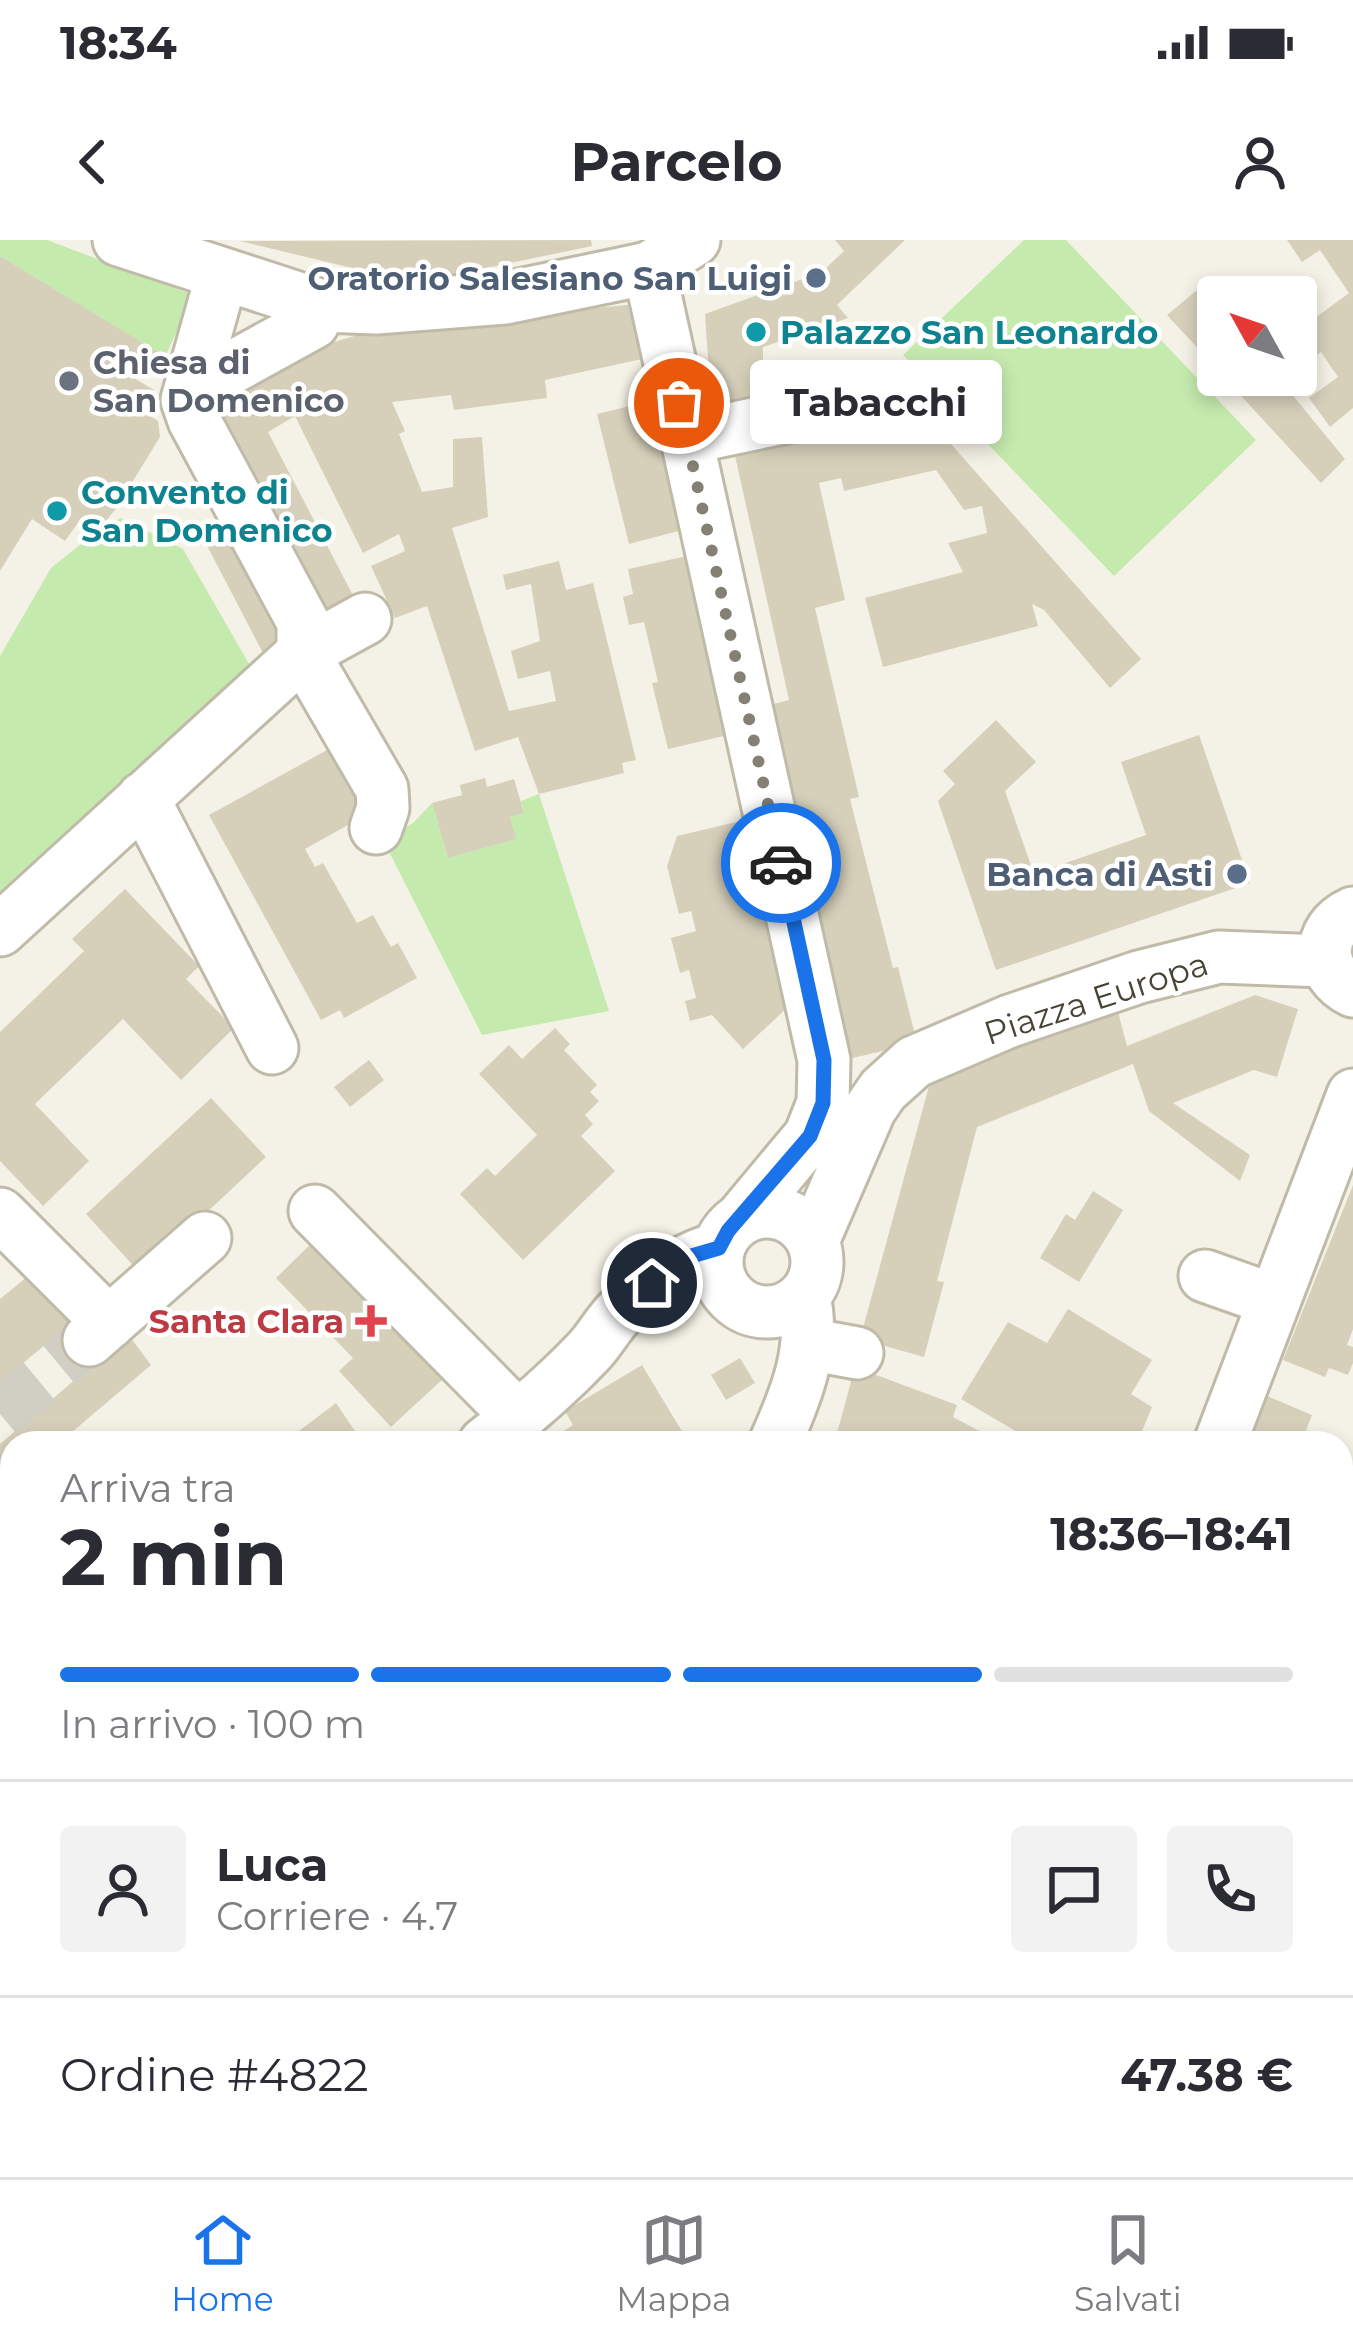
<!DOCTYPE html>
<html lang="it">
<meta charset="utf-8">
<style>
:root{--surface:#fff;--page:#f2f2f3;--text:#2b2b33;--muted:#7c7c81;--line:#e1e1e2;--accent:#1a73e8}
body{margin:0;font-family:Montserrat,sans-serif;background:var(--page);color:var(--text);height:100vh;display:flex;flex-direction:column;font-size:45px;white-space:nowrap}
*{box-sizing:border-box;margin:0}
p{font-size:39px;color:var(--muted)}
.icon{flex:none;width:66px;height:66px;fill:none;stroke:currentColor;stroke-width:2;stroke-linecap:round;stroke-linejoin:round}
.map{position:relative;flex:1;overflow:hidden}
.details{position:absolute;left:0px;top:1191px;width:1353px;height:747px;display:flex;flex-direction:column;background:var(--surface);border-radius:36px 36px 0 0;box-shadow:0 6px 18px #0003}
.details>*{flex:none}
.needle{width:78px;rotate:310deg}
.controls{position:absolute;left:1197px;top:36px;display:grid;gap:24px}
.controls a{display:grid;place-items:center;width:120px;height:120px;border-radius:12px;background:var(--surface);box-shadow:0 6px 18px #0003;font-size:60px}
.pin{position:absolute;display:grid;place-items:center;width:102px;height:102px;color:#fff;margin:-51px;border:6px solid #fff;border-radius:50%;box-shadow:0 3px 12px #0007}
.courier{position:absolute;display:grid;place-items:center;width:120px;height:120px;margin:-60px;border:9px solid #1a73e8;border-radius:50%;background:#fff;color:#222;box-shadow:0 3px 15px #0007}
.bubble{position:absolute;height:84px;border-radius:12px;background:var(--surface);box-shadow:0 6px 18px #0003;font-size:39px;font-weight:700;line-height:84px;text-align:center}
.overview em{font-style:normal;font-weight:700}
.overview div{display:flex;flex-direction:column-reverse}
.overview{display:flex;align-items:center;justify-content:space-between;height:204px;padding:0 60px}
h1{font-size:78px;font-weight:700;line-height:90px}
.bar{display:grid;grid-template-columns:repeat(4,1fr);gap:18px 12px;align-content:center;height:144px;padding:0 60px}
.bar i{height:15px;border-radius:9px;background:var(--line)}
.bar .on{background:var(--accent)}
.bar p{grid-column:span 4}
.line{display:flex;align-items:center;gap:30px;padding:0 60px;border-top:3px solid var(--line)}
.line div{flex:1}
.round{display:grid;place-items:center;flex:none;width:126px;height:126px;border-radius:12px;background:var(--page)}
.status{display:flex;justify-content:space-between;align-items:center;height:84px;padding:0 60px;background:var(--surface);direction:ltr}
.status svg{height:33px;fill:currentColor}
header{display:flex;justify-content:space-between;align-items:center;height:156px;padding:0 60px;background:var(--surface);font-size:54px;font-weight:700}
.menu{display:flex;justify-content:space-around;align-items:center;height:168px;border-top:3px solid var(--line);background:var(--surface);font-size:33px;color:var(--muted)}
.menu a{display:grid;justify-items:center;gap:6px}
.menu .on{color:var(--accent)}
.map>svg:first-child{display:block}
</style>
<div class="status"><b>18:34</b><svg viewBox="0 0 49 12"><path d="M0 12V9h3v3zM5 12V6h3v6zM10 12V3h3v9zM15 12V0h3v12zM26 1h20v11H26zM47 4h2v5h-2z"/></svg></div>
<header><svg class="icon" aria-label="back" viewBox="0 0 24 24"><path d="M15 5l-7 7 7 7"/></svg>Parcelo<svg class="icon" aria-label="person" viewBox="0 0 24 24"><circle cx="12" cy="8" r="4"/><path d="M4 21q1-7 8-7t8 7"/></svg></header>
<div class="map">
<svg width="1353" height="1937" viewBox="0 0 1353 1937">
<rect width="100%" height="100%" fill="#f4f2e6"/>
<path fill="#c5eaae" d="M0 0H47L193 55 165 117 0 16Z
M1024 0H1066L1256 200 1114 336 903 115Z
M121 278 183 309 252 429 0 665V416L51 328 97 291Z
M539 554 609 771 482 795 383 600 413 583 432 563 448 618 515 599 510 577 524 572 521 561Z"/>
<path fill="#d6d0bb" d="M591 0 592 6 443 37 385 36 240 1Z
M835 0H905L837 65 848 78 763 107V169L712 177 705 74 822 32 844 11Z
M1287 0H1353V168L1330 187 1309 158 1338 137 1321 112 1296 130V92L1349 53 1320 10 1302 22Z
M0 16 161 114 154 127 133 115 124 132 154 150 141 170 158 181 160 197 123 257 113 251 119 265 105 282H91L82 277 65 301 32 279 0 331Z
M1202 46 1218 66V130L1167 75Z
M628 65 642 119 545 140 547 158 454 170 451 155 392 162 405 191 399 194 422 252 453 247V199L482 197 488 277 452 288 509 471 556 461 550 431 518 439 511 411 540 401 531 344 506 350 503 335 559 321 566 350 593 343 636 520 622 523 624 533 539 554 518 497 475 511 427 366 395 378 371 326 405 311 399 294 363 313 295 176 268 192 358 365 323 384 210 171 324 105 388 86Z
M1222 135H1276L1345 219 1321 243Z
M654 160 686 289 629 304 597 174Z
M913 161 1141 419 1110 448 1044 370 1032 364 1038 386 883 427 865 358 963 332 948 303 987 293 982 266 964 270 936 230 844 251 841 238 819 243 845 360 815 368 859 557 850 559 893 728 898 727 917 803 844 820 761 467 789 460 732 202Z
M235 274 288 371 277 406 265 417 201 294Z
M687 316 728 495 668 509 652 443 658 442 644 382 629 385 623 357 633 354 628 329Z
M996 480 1036 522 1005 551 1034 634 1146 595 1121 522 1199 495 1250 643 996 730 938 561 955 544 943 531Z
M329 509 366 575 305 609 315 627 323 623 357 683 373 675 391 707 398 703 417 738 344 778 340 770 321 780 209 575Z
M485 538 487 547 514 539 524 573 510 577 516 599 448 618 432 563 462 555 460 545Z
M745 580 789 766 743 809 712 775 690 781 685 761 696 758 689 730 680 733 671 698 696 691 691 671 679 674 667 626 677 596Z
M125 649 199 726 186 739 234 788 181 840 123 779 35 864 89 921 43 966 0 921V792L84 711 72 699Z
M1255 755 1298 769 1277 837 1254 830 1173 863 1250 915 1240 941 1149 871 1133 824 977 887 937 1041 944 1042 924 1117 860 1099 929 846 1032 798 1117 768 1127 806Z
M555 788 570 804 564 810 597 845 590 852 599 861 585 875 593 884 581 896 615 931 523 1020 460 954 487 928 495 936 537 895 479 834 509 805 522 819Z
M369 820 384 840 350 867 334 847Z
M211 858 266 917 141 1034 86 974Z
M1353 945V1089L1347 1105 1353 1107V1123L1348 1135 1329 1128 1325 1137 1283 1120Z
M1093 951 1123 970 1079 1042 1040 1018 1066 974 1075 980Z
M323 992 458 1125 391 1187 339 1131 353 1118 276 1038Z
M33 1032 73 1082 0 1142V1059Z
M1068 1069 1152 1120 1131 1154 1152 1167 1137 1203H1036L961 1159 1008 1082 1047 1103Z
M128 1094 151 1125 59 1203H12V1242L8 1237 0 1245V1204Z
M740 1118 755 1143 726 1160 711 1135Z
M642 1125 689 1203H544L573 1185 565 1171Z
M855 1127 957 1165 953 1177 1002 1203H851L836 1197Z
M1267 1156 1312 1175 1301 1203H1249Z
M336 1163 363 1203H283Z
M12 1298V1390L0 1397V1305Z
M1341 1328 1353 1335V1401L1341 1394Z
M12 1541V1595L0 1576 4 1547Z
M1341 1596 1353 1603V1684L1341 1678Z
M0 1695 12 1708V1825L0 1811Z
M1341 1912 1353 1919V1937H1299L1305 1926H1341Z
M104 1926H209L219 1937H114Z
M653 1926H767L764 1937H650Z"/>
<g fill="none" stroke-linecap="round" stroke-linejoin="round">
<path stroke="#d1cfc3" stroke-width="51" stroke-dasharray="51 26" stroke-linecap="butt" d="M0 1174 89 1100"/>
<g stroke="#c0bba9" stroke-width="57">
<path id="minor" d="M119 0 322 66 376 68 505 58 616 35 649 28 694 0
M649 28 824 820 823 863 810 896 740 980
M193 149 313 83 322 66
M687 198 902 153
M365 379 303 413 382 549 383 568 376 588
M143 558 272 808
M1353 673C1315 690 1317 733 1353 751
M0 690 303 413V382L194 180 187 160 222 35
M315 971 519 1178
M717 1022a50 50 0 1 1 100 0a50 50 0 1 1-100 0Z
M0 974 109 1083
M813 1001 870 869 883 850 914 822 1010 781 1139 737 1219 717 1325 721
M1205 1036 1273 1060
M89 1100 205 998
M808 1104 857 1113
M485 1203C522 1175 558 1144 590 1110 601 1098 608 1084 619 1073 647 1043 680 1019 719 1008
M775 1203C796 1156 816 1108 804 1056
M1220 1203 1353 855
M0 1528 12 1520
M1341 1548 1353 1556
M0 1626 12 1640
M274 1926 284 1937
M576 1937 579 1926
M1038 1937 1041 1926"/>
</g>
<use href="#minor" stroke="#fff" stroke-width="51"/>
</g>
<g fill="none" stroke-linecap="round" stroke-linejoin="round">
<path stroke="#848073" stroke-width="12" stroke-dasharray="0 21.6" d="M679 163 781 623"/>
<path stroke="#1a73e8" stroke-width="15" d="M652 1043 688 1017 719 1008 728 991 810 896 823 863 824 820 781 623"/>
</g>
<g fill="#5c6f8a" stroke="#fff" stroke-width="4.5">
<circle cx="816" cy="38" r="12"/>
<circle cx="1237" cy="634" r="12"/>
</g>
<g fill="#0f9aa8" stroke="#fff" stroke-width="4.5">
<circle cx="756" cy="92" r="12"/>
<circle cx="57" cy="271" r="12"/>
</g>
<circle fill="#6b7280" stroke="#fff" stroke-width="4.5" cx="69" cy="141" r="12"/>
<path fill="#e0444e" stroke="#fff" stroke-width="4.5" d="M365 1063h12v12h12v12h-12v12h-12v-12h-12v-12h12z"/>
<g text-anchor="middle" stroke-width="9" stroke-linejoin="round" paint-order="stroke">
<g font-size="33" font-weight="bold" fill="#4e5e75" stroke="#fff" text-anchor="end">
<text x="792" y="50">Oratorio Salesiano San Luigi</text>
<text x="1213" y="646">Banca di Asti</text>
</g>
<g font-size="33" font-weight="bold" fill="#0d838f" stroke="#fff" text-anchor="start">
<text x="780" y="104">Palazzo San Leonardo</text>
<text x="81" y="264">Convento di<tspan x="81" dy="38">San Domenico</tspan></text>
</g>
<g font-size="33" font-weight="bold" fill="#5b616d" stroke="#fff" text-anchor="start">
<text x="93" y="134">Chiesa di<tspan x="93" dy="38">San Domenico</tspan></text>
</g>
<g font-size="33" fill="#474335" stroke="#fff">
<text transform="translate(1096 758) rotate(-18)" y="12">Piazza Europa</text>
</g>
<g font-size="33" font-weight="bold" fill="#be3a42" stroke="#fff" text-anchor="end">
<text x="344" y="1093">Santa Clara</text>
</g>
</g>
</svg>
<div class="controls">
<a><svg class="needle" viewBox="-14 -14 28 28"><path d="M0-13l5 13h-10z" fill="#e53935"/><path d="M0 13l5-13h-10z" fill="#7c7c81"/></svg></a>
</div>
<div class="pin" style="left:679px;top:163px;background:#ea580c"><svg class="icon" aria-label="bag" viewBox="0 0 24 24"><path d="M5 8h14l-1 12H6zM9 8a3 3 0 0 1 6 0"/></svg></div>
<div class="pin" style="left:652px;top:1043px;background:#1f2937"><svg class="icon" aria-label="home" viewBox="0 0 24 24"><path d="M3 11l9-7 9 7M6 9v11h12V9"/></svg></div>
<div class="courier" style="left:781px;top:623px"><svg class="icon" aria-label="car" viewBox="0 0 24 24"><path d="M5 17H2v-5l4-1 3-4h7l3 4 3 1v5h-3M9 17h6M6 11h13"/><circle cx="7" cy="17" r="2"/><circle cx="17" cy="17" r="2"/></svg></div>
<div class="bubble" style="left:750px;top:120px;width:252px">Tabacchi</div>
<section class="details">
<div class="overview"><div><h1>2 min</h1><p>Arriva tra</p></div><em>18:36–18:41</em></div>
<div class="bar"><i class="on"></i><i class="on"></i><i class="on"></i><i></i><p>In arrivo · 100 m</p></div>
<div class="line" style="height:216px"><a class="round"><svg class="icon" aria-label="person" viewBox="0 0 24 24"><circle cx="12" cy="8" r="4"/><path d="M4 21q1-7 8-7t8 7"/></svg></a><div><b>Luca</b><p>Corriere · 4.7</p></div><a class="round"><svg class="icon" aria-label="chat" viewBox="0 0 24 24"><path d="M4 5h16v11H9l-5 4z"/></svg></a><a class="round"><svg class="icon" aria-label="phone" viewBox="0 0 24 24"><path d="M5 4h4l2 5-3 2q2 4 5 5l2-3 5 2v4C11 20 4 13 5 4z"/></svg></a></div>
<div class="line" style="height:156px"><div>Ordine #4822</div><b>47.38 €</b></div>
</section>
</div>
<nav class="menu">
<a class="on"><svg class="icon" aria-label="home" viewBox="0 0 24 24"><path d="M3 11l9-7 9 7M6 9v11h12V9"/></svg>Home</a>
<a><svg class="icon" aria-label="map" viewBox="0 0 24 24"><path d="M3 6l6-2 6 2 6-2v14l-6 2-6-2-6 2zM9 4v14M15 6v14"/></svg>Mappa</a>
<a><svg class="icon" aria-label="saved" viewBox="0 0 24 24"><path d="M7 4h10v16l-5-4-5 4z"/></svg>Salvati</a>
</nav>
